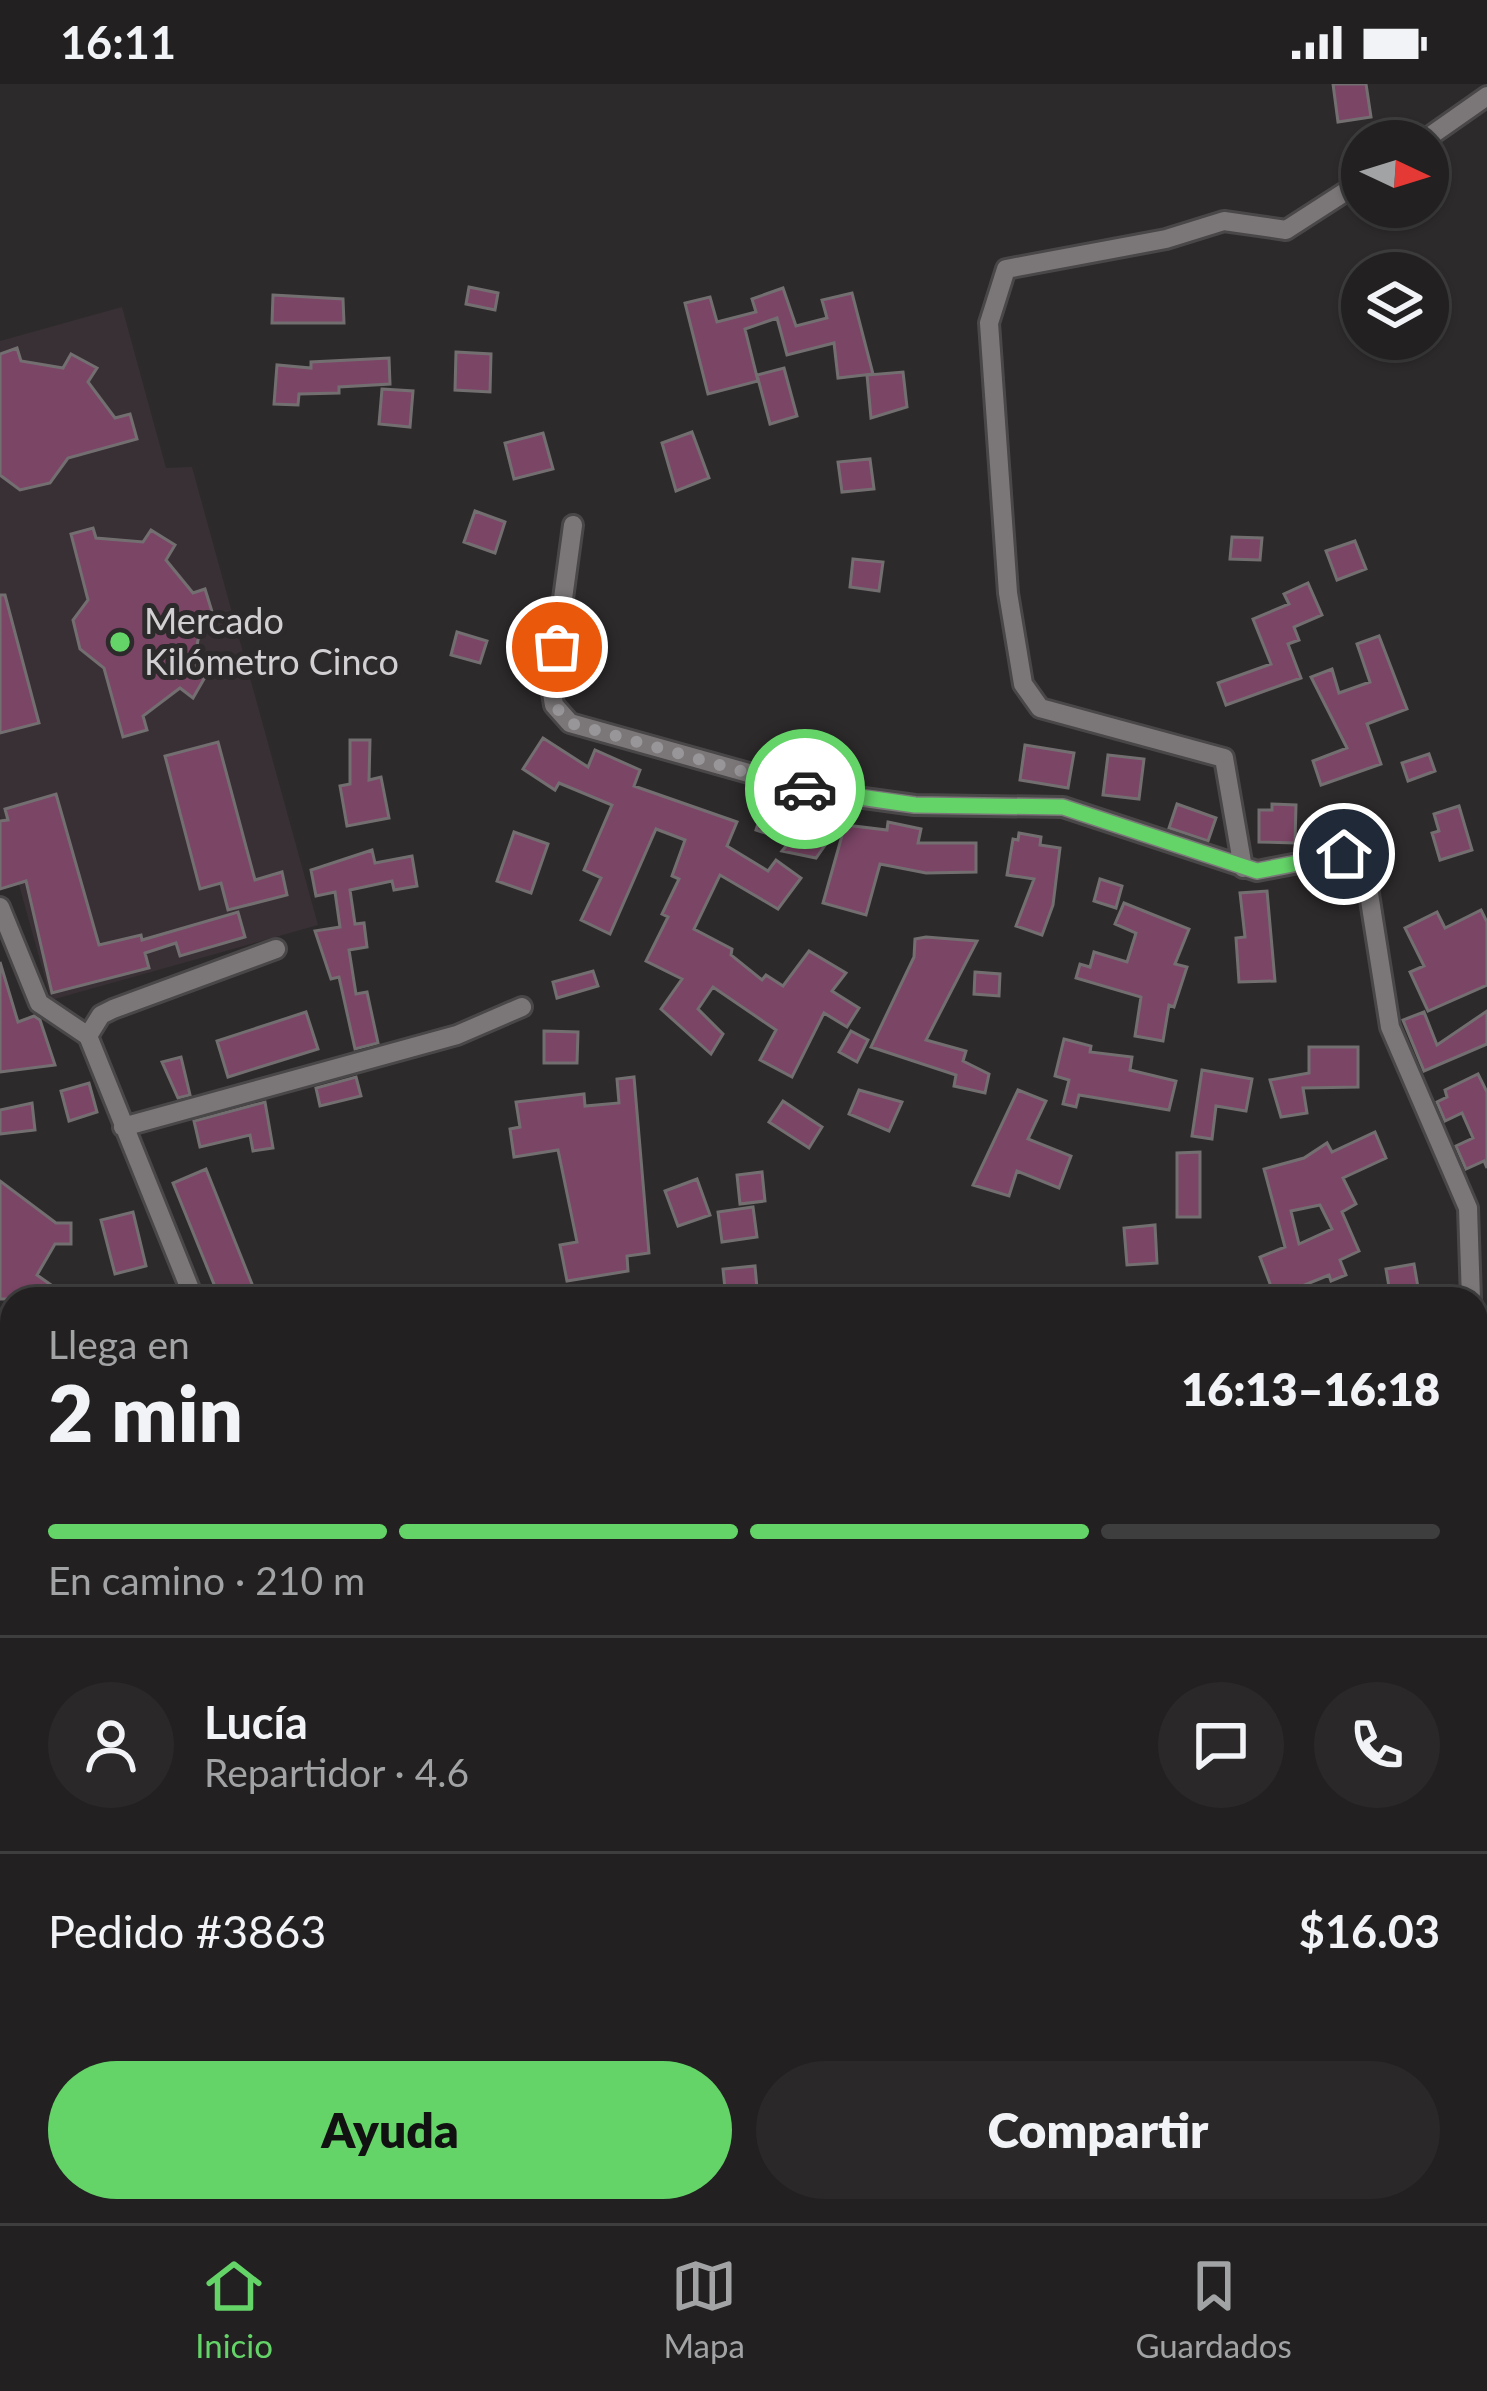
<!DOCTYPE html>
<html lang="es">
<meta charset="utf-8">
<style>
:root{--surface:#222020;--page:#2a2829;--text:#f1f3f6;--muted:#a2a3a5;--line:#3f3e3e;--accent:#64d468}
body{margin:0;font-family:Lato,sans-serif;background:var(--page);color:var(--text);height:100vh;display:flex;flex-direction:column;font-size:45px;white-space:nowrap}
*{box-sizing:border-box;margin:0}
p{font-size:39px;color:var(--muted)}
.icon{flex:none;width:66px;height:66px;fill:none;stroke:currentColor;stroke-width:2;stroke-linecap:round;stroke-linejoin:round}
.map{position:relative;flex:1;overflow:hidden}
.details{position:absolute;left:0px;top:1203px;width:1488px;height:936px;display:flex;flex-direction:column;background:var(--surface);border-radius:36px 36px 0 0;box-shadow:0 3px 9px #0004,0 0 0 3px var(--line)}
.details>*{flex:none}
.needle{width:78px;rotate:94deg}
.tools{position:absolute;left:1341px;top:36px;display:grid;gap:24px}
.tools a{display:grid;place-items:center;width:108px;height:108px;border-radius:50%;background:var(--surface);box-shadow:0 3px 9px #0004,0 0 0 3px var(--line);font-size:60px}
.pin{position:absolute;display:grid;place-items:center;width:102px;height:102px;color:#fff;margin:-51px;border:6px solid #fff;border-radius:50%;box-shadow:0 3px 12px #0007}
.courier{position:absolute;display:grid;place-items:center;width:120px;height:120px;margin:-60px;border:9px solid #64d468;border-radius:50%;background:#fff;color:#222;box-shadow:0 3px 15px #0007}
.overview em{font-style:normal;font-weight:800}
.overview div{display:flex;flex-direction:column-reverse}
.overview{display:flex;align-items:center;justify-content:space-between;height:204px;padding:0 48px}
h1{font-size:78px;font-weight:800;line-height:90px}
.bar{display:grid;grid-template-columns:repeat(4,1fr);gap:18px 12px;align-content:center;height:144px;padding:0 48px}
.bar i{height:15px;border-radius:9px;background:var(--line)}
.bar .on{background:var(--accent)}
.bar p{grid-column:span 4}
.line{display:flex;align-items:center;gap:30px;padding:0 48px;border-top:3px solid var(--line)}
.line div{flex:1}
.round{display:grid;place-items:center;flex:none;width:126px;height:126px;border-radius:63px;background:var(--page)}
.button{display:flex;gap:24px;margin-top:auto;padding:24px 48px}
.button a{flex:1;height:138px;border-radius:72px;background:var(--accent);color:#111;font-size:48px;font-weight:800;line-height:138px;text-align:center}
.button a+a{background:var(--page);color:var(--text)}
.status{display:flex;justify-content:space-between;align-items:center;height:84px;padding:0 60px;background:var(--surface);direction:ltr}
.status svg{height:33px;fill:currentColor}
.menu{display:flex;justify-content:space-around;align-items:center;height:168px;border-top:3px solid var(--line);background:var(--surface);font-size:33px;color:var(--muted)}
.menu a{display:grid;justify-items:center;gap:6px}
.menu .on{color:var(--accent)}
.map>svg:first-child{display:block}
</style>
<div class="status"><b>16:11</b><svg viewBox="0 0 49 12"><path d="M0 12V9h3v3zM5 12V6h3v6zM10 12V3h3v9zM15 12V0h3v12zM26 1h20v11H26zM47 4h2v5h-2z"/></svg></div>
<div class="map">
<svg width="1487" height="2139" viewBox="0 0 1487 2139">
<rect width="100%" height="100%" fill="#2d2a2b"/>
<path fill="#393035" d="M122 223 166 384 192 383 318 841 51 916 0 732V257Z"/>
<path fill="#7b4566" stroke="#736f71" stroke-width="3" fill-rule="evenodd" d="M1333 0H1366L1371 33 1338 38Z
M469 203 498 209 495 226 466 220Z
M783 204 796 242 827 234 822 216 852 209 873 290 838 294 834 259 787 271 777 234 745 245 758 297 708 310 685 219 710 213 717 238 756 228 752 215Z
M273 211 343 215 344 239H272Z
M17 264 21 277 63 284 71 270 97 284 88 298 115 334 130 330 137 355 68 374 50 399 20 406 0 391V270Z
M456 268 491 270 490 308 455 306Z
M389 274 390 300 339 303V309L299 310 298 321 274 320 277 281 311 284V278Z
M784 284 797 332 770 340 757 291Z
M903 288 907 323 871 334 867 291Z
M382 305 413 307 410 343 379 340Z
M692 348 709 394 676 407 662 359Z
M543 349 553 385 514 395 505 359Z
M870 375 874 405 842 408 838 378Z
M475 427 505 438 495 469 464 458Z
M93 444 96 454 143 458 151 446 175 461 166 476 193 509 205 505 214 534 201 538 194 580 208 588 193 614 180 604 143 632 147 646 123 653 104 584 80 565 73 536 88 516 71 450Z
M1232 453 1262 454 1260 476 1230 475Z
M1355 457 1366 485 1337 496 1326 467Z
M853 475 883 478 879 507 850 503Z
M1308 499 1322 531 1294 543 1299 556 1288 560 1301 594 1226 621 1218 599 1271 580 1253 535 1289 520 1284 510Z
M0 511H5L39 639 0 649Z
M457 548 487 557 480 579 451 571Z
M1379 552 1407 625 1367 640 1381 680 1321 701 1313 677 1347 664 1311 593 1332 585 1339 609 1370 598 1357 560Z
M543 654 588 683 595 666 640 686 634 702 737 738 727 762 768 787 776 776 801 794 778 825 720 791 694 845 732 865 731 871 762 896 766 891 783 902 809 867 846 889 832 907 859 924 847 943 824 929 792 993 760 976 776 946 713 903 698 925 723 950 711 970 661 925 682 895 646 877 668 833 662 830 679 795 672 792 685 756 656 745 610 850 581 836 601 794 584 786 612 721 559 699 555 706 523 685Z
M350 656H370L369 696 381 693 389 734 347 742 340 702 350 700Z
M218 658 255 796 282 788 287 811 228 826 221 799 200 805 165 672Z
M1025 661 1074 669 1068 704 1020 696Z
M1429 670 1435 687 1408 697 1402 679Z
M1108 671 1144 675 1139 715 1103 711Z
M56 710 99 861 141 851 142 856 238 828 245 853 180 872 176 859 145 869 149 884 52 909 26 797 0 805V737L8 736 5 725Z
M779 718 795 723 793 729 840 740 816 774 782 767 790 757 756 746 764 721 777 725Z
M1177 720 1216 734 1208 757 1169 744Z
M1272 720 1296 721 1295 759 1259 758V726H1272Z
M1459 722 1472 766 1440 776 1432 749 1439 747 1434 730Z
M888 738 921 745 918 759H976V788L926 789 880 780 866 831 823 819 845 741 887 746Z
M514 748 548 760 531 809 497 797Z
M1019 749 1041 753 1040 761 1060 764 1053 821 1042 851 1016 842 1034 795 1007 791 1013 755 1018 756Z
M372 766 375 779 412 772 417 802 394 806 392 797 350 806 355 840 364 839 367 863 349 866 356 910 367 908 378 959 355 965 339 893 331 895 315 847 340 843 335 808 316 812 311 786Z
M1100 795 1122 802 1116 824 1094 817Z
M1267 807 1275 897 1239 898 1236 854 1245 853 1240 809Z
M1124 819 1189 845 1175 880 1187 883 1174 923 1169 921 1163 957 1135 952 1141 913 1076 894 1080 880 1090 883 1094 868 1127 878 1136 849 1115 840Z
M1481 826 1487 838V901L1428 927 1410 888 1424 882 1405 844 1437 828 1445 844Z
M926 853 977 857 926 956 966 967 963 977 989 990 985 1009 954 1002 956 991 871 963 914 873 915 855Z
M0 878 18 938 34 932 40 936 55 981 0 988Z
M593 887 598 902 557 914 553 898Z
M975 888 1000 890 999 912 974 910Z
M1487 927V960L1424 987 1403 936 1424 928 1437 961Z
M306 928 318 965 228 993 217 957Z
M544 947 578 948 577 979H544Z
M851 947 868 956 857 978 839 968Z
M1064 955 1091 962 1090 968 1132 973 1130 986 1176 997 1169 1026 1079 1011 1076 1023 1063 1020 1069 996 1055 992Z
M1309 963H1358V1003L1303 1004 1307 1029 1281 1033 1270 996 1309 989Z
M181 973 190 1011 178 1014 162 978Z
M1202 986 1252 995 1246 1027 1216 1022 1212 1055 1192 1052Z
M1478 990 1487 1008V1084L1484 1077 1466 1085 1456 1062 1473 1054 1462 1029 1445 1037 1437 1018 1447 1013 1445 1006Z
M356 993 361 1012 320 1022 316 1004Z
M634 993 649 1169 627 1172 628 1187 567 1197 560 1161 577 1158 558 1066 514 1073 510 1045 520 1043 516 1018 584 1010 585 1022 619 1019 617 995Z
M89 999 97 1028 69 1037 61 1007Z
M859 1006 902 1018 889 1047 849 1030Z
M1018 1006 1046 1017 1028 1055 1071 1072 1059 1104 1017 1087 1009 1112 973 1101Z
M783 1017 822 1043 809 1064 769 1038Z
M265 1018 273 1064 253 1067 250 1051 200 1063 194 1037Z
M32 1019 35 1046 0 1050V1026Z
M1375 1048 1386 1074 1343 1094 1356 1120 1342 1128 1359 1167 1340 1176 1346 1191 1331 1197 1329 1191 1275 1213 1260 1173 1285 1163 1264 1085 1304 1074 1327 1059 1332 1068ZM1320 1121 1332 1145 1299 1160 1291 1127Z
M1200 1068V1133H1177V1069Z
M206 1085 256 1210 243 1215H220L173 1099Z
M762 1088 765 1117 740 1120 737 1091Z
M697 1095 710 1131 678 1142 665 1107Z
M0 1097 56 1139H71V1160H55L37 1191 71 1215H0Z
M753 1123 757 1153 722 1158 718 1128Z
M133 1128 146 1182 115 1190 101 1136Z
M1155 1141 1157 1179 1127 1181 1124 1144Z
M1414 1180 1420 1215H1391L1386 1185Z
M755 1182 758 1215H726L723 1185Z"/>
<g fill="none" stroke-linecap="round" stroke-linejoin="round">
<g stroke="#4a4749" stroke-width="24">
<path id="street" d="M1423 57 1487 12
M573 441 551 603 554 621 570 639 813 707 915 721 1063 723 1257 787 1344 770 1364 778 1390 943 1468 1124 1471 1215
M1243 784 1224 674 1040 624 1023 600 1008 509 989 239 1006 185 1166 155 1224 137 1286 146 1362 97
M0 823 39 919 88 952
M123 1043 457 951 522 923
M194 1215 88 952 101 931 113 925 276 865
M1476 1317 1487 1453
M1476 1539 1487 1532
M1476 2065 1487 2086
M454 2139 459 2127
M799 2139 805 2127"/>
</g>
<g stroke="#4a4749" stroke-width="30">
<path id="secondary" d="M0 1765 12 1767
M1476 1876 1487 1875"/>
</g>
<use href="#street" stroke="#7b7779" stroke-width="18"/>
<use href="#secondary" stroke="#97818d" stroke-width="24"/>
</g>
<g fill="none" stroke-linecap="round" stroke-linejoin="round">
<path stroke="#989698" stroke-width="12" stroke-dasharray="0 21.6" d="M557 563 554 621 570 639 805 705"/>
<path stroke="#64d468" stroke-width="15" d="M805 705 915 721 1063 723 1257 787 1344 770"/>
</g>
<circle fill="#64d468" stroke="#2d2a2b" stroke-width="4.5" cx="120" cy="558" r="12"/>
<g text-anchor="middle" stroke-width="10" stroke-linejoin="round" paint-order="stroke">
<g font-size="36" fill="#d2d0d2" stroke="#2d2a2b" text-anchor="start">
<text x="144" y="550">Mercado<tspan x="144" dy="41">Kilómetro Cinco</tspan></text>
</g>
</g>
</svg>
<div class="tools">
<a><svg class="needle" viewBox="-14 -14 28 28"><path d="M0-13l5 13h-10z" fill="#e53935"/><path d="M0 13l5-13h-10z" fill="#a2a3a5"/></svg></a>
<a><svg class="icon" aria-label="layers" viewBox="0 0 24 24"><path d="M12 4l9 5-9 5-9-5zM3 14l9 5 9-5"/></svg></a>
</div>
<div class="pin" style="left:557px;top:563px;background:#ea580c"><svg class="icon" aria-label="bag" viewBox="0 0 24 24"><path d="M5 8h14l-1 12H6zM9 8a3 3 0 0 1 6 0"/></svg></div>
<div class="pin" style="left:1344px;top:770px;background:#1f2937"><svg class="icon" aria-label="home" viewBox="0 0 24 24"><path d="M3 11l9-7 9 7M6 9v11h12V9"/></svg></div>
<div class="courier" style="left:805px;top:705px"><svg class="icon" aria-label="car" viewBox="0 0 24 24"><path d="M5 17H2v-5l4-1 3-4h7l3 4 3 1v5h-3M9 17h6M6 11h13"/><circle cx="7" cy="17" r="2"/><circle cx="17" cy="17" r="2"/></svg></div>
<section class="details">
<div class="overview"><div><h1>2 min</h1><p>Llega en</p></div><em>16:13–16:18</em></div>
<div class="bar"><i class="on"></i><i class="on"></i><i class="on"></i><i></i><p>En camino · 210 m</p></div>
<div class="line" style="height:216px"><a class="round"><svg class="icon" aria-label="person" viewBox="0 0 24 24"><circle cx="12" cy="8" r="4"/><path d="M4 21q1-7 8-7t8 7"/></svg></a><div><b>Lucía</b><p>Repartidor · 4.6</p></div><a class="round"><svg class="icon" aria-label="chat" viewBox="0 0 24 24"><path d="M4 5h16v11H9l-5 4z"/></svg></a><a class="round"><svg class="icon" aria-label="phone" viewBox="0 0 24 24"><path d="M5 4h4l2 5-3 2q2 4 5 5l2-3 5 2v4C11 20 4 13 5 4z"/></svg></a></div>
<div class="line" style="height:156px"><div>Pedido #3863</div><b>$16.03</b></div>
<div class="button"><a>Ayuda</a><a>Compartir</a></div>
</section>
</div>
<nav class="menu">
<a class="on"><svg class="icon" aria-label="home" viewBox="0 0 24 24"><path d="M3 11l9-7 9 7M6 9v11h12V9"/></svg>Inicio</a>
<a><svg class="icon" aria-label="map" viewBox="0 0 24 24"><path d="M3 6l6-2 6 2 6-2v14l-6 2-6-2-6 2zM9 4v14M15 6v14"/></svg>Mapa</a>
<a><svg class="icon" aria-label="saved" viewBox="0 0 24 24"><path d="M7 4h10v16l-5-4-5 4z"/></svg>Guardados</a>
</nav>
